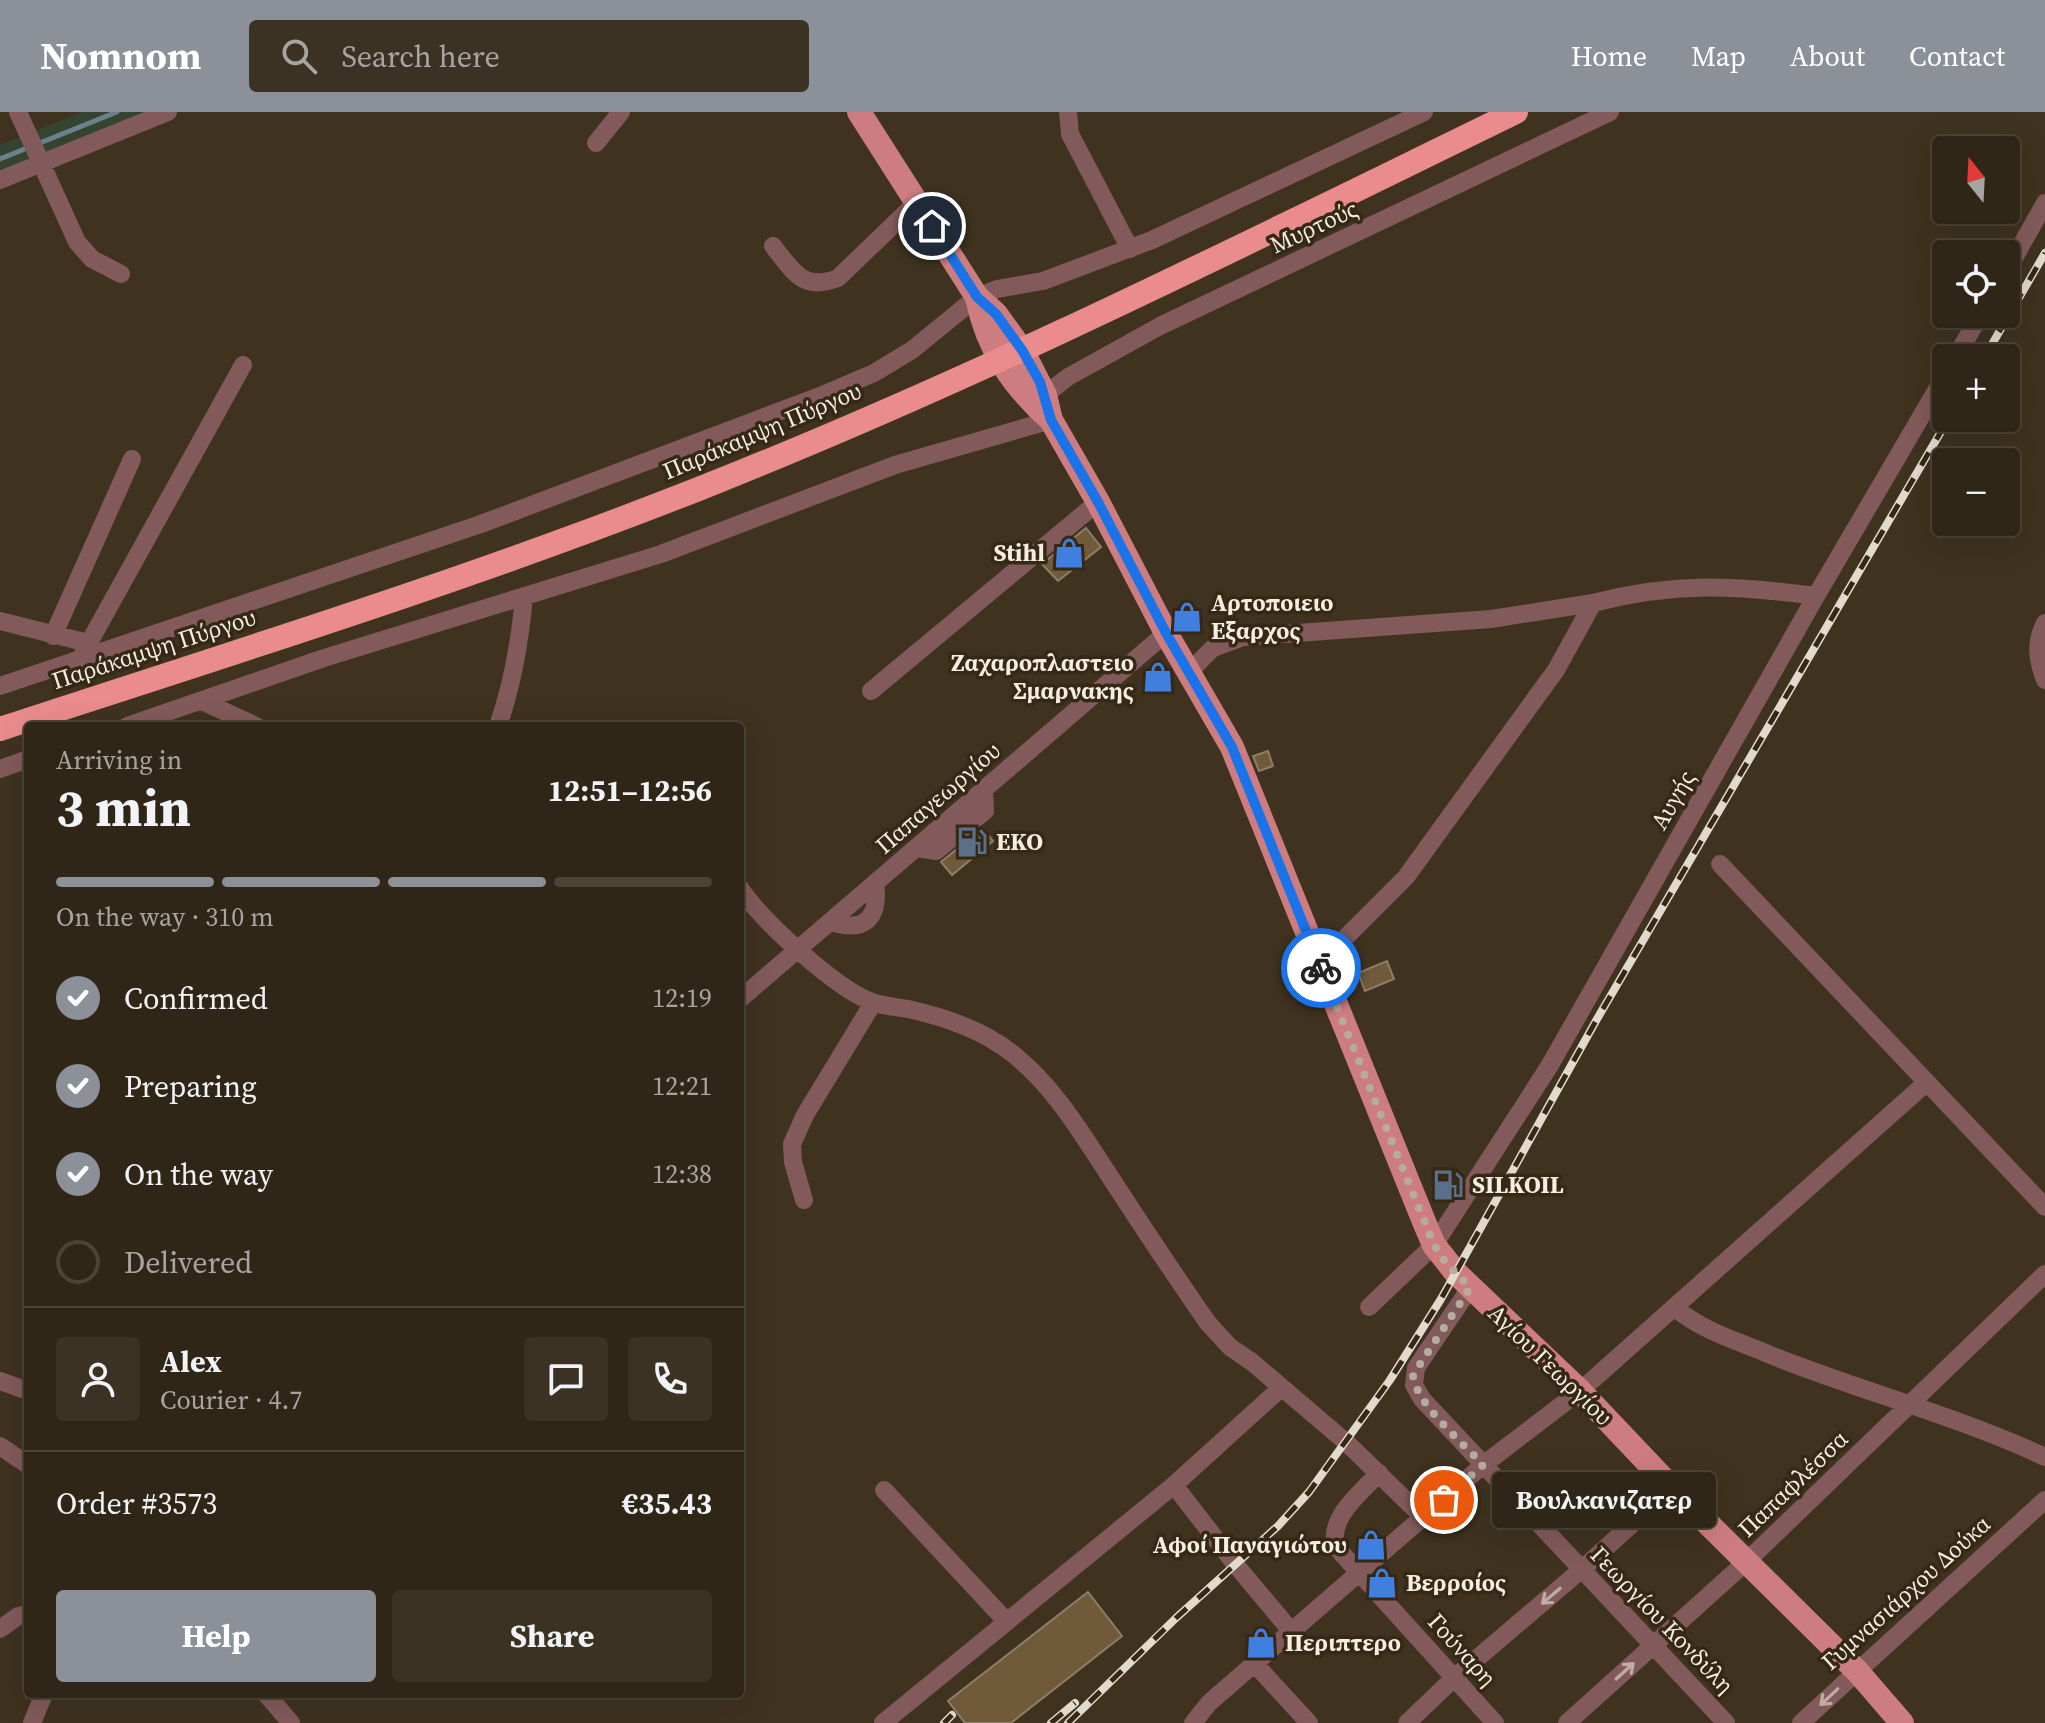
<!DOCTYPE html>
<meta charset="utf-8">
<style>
:root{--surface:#2f2617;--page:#3b3224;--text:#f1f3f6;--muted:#a7a5a1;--line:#4a4336;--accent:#8c9099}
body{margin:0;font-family:"Source Serif 4",serif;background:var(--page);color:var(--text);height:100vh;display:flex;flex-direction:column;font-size:30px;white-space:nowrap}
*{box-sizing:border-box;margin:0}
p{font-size:26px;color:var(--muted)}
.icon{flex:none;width:44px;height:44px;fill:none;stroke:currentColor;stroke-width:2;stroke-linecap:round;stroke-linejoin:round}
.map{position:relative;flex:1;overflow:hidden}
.side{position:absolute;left:24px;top:610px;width:720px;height:976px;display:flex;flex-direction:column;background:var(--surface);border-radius:8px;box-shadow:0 8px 32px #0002,0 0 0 2px var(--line)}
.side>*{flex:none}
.needle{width:52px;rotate:342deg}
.fabs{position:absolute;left:1932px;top:24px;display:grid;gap:16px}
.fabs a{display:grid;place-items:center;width:88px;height:88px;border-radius:8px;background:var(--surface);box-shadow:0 8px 32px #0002,0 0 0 2px var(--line);font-size:40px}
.pin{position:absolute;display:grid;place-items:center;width:68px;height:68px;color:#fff;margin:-34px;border:4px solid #fff;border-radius:50%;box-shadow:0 2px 8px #0007}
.courier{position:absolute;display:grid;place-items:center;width:80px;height:80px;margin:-40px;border:6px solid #1a73e8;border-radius:50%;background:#fff;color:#222;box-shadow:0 2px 10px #0007}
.bubble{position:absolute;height:56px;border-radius:8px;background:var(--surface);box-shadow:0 8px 32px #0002,0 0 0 2px var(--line);font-size:26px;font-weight:700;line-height:56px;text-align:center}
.headline em{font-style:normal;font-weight:700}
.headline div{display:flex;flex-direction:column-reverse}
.headline{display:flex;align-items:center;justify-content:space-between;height:136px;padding:0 32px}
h1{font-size:52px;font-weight:700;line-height:60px}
.bar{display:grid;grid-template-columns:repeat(4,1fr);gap:12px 8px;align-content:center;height:96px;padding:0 32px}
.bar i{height:10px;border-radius:6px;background:var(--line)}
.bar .on{background:var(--accent)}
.bar p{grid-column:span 4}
.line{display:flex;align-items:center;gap:20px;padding:0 32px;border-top:2px solid var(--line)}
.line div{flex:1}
.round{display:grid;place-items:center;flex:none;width:84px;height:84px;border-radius:8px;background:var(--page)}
ol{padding:0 32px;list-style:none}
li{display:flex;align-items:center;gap:24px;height:88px}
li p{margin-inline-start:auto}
li .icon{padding:8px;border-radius:50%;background:var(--accent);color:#fff;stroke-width:4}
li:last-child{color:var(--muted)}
li i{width:44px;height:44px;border:4px solid var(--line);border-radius:50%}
.button{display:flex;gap:16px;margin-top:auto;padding:16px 32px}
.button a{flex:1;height:92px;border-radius:8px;background:var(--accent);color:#fff;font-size:32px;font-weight:700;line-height:92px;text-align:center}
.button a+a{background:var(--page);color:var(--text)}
header{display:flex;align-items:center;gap:48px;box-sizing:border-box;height:112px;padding:0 40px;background:var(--accent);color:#fff}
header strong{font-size:38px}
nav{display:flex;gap:44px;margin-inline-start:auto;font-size:28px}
.search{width:560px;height:72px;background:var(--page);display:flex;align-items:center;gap:20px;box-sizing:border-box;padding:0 28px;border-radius:8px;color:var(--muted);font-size:30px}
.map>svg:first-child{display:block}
</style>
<header>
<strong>Nomnom</strong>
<div class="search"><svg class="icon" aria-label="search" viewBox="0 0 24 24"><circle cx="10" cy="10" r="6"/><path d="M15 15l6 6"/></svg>Search here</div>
<nav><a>Home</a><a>Map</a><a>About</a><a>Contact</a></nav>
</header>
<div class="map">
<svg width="2045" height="1611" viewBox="0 0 2045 1611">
<rect width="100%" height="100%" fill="#3f321f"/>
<path fill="#34442e" d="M82 0H145L0 58V33Z"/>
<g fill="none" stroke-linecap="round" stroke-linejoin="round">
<path stroke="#6b7f8d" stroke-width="5" d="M0 47 117 0"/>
</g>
<path fill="#715a39" stroke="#8d7e69" stroke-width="2" d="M1086 416 1101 435 1058 469 1042 452Z
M1268 639 1273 654 1259 659 1253 644Z
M983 716 993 729 952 763 941 750Z
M1387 849 1394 867 1365 879 1358 861Z
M1088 1480 1122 1524 1011 1611H965L948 1589Z"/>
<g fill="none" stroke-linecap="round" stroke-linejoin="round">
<path stroke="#825a5b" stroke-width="18" d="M18 0 77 130 92 147 121 162
M1068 0 1070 22 1130 137
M596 31 621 0
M0 68 168 0
M773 134C793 159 803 180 838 166L917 90
M2006 160 2045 91
M1955 246 1981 202
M1045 283 1068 265 1160 214 1610 0
M1593 491C1674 470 1734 473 1816 484
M0 509 88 531
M2045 511C2035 531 2037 547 2045 568
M53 524 132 347
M80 547 243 253
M1189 560 1213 536 1243 525 1491 507 1593 491 1556 558 1406 765 1319 852
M0 574 481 412 820 284 874 261 912 238 977 185 997 177 1043 169 1152 128 1424 0
M871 579 1098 390
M202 589 256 614
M127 614 324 546 661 442 895 353 1051 308
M498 614C513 571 520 530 524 484
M0 657 28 647
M917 736 936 739 985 699 984 677
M1720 752 2045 1095
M740 776C762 809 835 876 872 890 883 894 896 895 908 897 945 905 983 918 1013 942 1053 974 1079 1017 1107 1060 1140 1111 1173 1161 1208 1211L1230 1235 1252 1250 1347 1331 1424 1406
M831 810C865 821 880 806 875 771
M740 887 1166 521
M804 1088 793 1050 792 1032 805 1003 873 891
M1470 1176 1416 1256 1414 1273 1422 1287 1726 1611
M1369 1195 1434 1133 1550 953 1816 484 1946 262
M1675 1196C1703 1219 1735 1228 1768 1242 1859 1279 1955 1303 2045 1345
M0 1269 28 1279
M1281 1276 1174 1373 1235 1452 1292 1520
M0 1334 28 1353
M1379 1361C1360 1382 1328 1405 1336 1435L1495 1611
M884 1378 1007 1510
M0 1517 18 1504 28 1502
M1254 1551 1309 1611
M266 1582 291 1611
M32 1611 44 1582
M883 1611 1174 1373
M1193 1611 1209 1591 1483 1353 1580 1279 1926 971
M1407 1611 1454 1566 1581 1458 1672 1376
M1567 1611 1746 1450 2045 1162
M1801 1611 2045 1388"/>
<path stroke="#cd7d7f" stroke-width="24" d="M859 0 977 185 996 202 1022 238 1045 283 1051 308 1098 390 1166 521 1232 635 1425 1112 1434 1133 1456 1161 1580 1279 1672 1376 1857 1559 1902 1611
M977 186C988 238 1012 273 1051 308"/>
<path stroke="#ea8b8d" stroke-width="24" d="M0 617C235 540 471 467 701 376 979 266 1247 131 1516 0"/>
<g stroke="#e2dacd" stroke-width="8">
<path id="rail" d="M1984 246 2045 141
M944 1611 952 1603
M1051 1611 1075 1591
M1068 1611 1176 1506 1278 1414 1309 1380 1390 1268 1441 1187 1597 907 1949 306"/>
</g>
<use href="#rail" stroke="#352815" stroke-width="5" stroke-dasharray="15" stroke-linecap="butt"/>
</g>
<defs><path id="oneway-shaft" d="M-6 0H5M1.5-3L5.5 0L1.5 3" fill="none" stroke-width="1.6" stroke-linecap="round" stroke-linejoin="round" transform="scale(2)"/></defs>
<g stroke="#c2aba5">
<use href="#oneway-shaft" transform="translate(1551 1484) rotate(140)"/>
<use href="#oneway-shaft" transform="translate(1625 1559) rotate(-42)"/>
<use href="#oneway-shaft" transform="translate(1829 1585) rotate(137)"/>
</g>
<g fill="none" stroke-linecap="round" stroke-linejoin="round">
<path stroke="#b6ac9e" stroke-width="8" stroke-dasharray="0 14.4" d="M1321 856 1434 1133 1444 1148 1470 1176 1413 1263C1415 1291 1464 1332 1483 1353L1444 1388"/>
<path stroke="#1a73e8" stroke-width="10" d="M932 114 977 185 996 202 1022 238 1040 270 1051 308 1098 390 1166 521 1232 635 1321 856"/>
</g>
<defs>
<g id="shop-bare" transform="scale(2.4)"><path d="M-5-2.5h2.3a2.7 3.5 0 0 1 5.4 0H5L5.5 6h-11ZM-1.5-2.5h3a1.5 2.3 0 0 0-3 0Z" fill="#3f7fe0" stroke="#352815" stroke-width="2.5" paint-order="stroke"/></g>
<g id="fuel-bare" transform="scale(2.4)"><path d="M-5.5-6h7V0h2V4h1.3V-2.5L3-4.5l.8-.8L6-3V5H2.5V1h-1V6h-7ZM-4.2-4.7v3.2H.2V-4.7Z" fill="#5c6f8a" stroke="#352815" stroke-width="2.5" paint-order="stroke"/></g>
</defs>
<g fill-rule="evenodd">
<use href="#shop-bare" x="1069" y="441"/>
<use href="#shop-bare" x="1187" y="505"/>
<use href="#shop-bare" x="1158" y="565"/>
<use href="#fuel-bare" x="972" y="730"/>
<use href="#fuel-bare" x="1448" y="1073"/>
<use href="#shop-bare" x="1371" y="1433"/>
<use href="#shop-bare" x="1382" y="1471"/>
<use href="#shop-bare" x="1261" y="1531"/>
</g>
<g text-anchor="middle" stroke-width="7" stroke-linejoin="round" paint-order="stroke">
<g font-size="24" fill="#f6eee2" stroke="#352815">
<text transform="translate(1314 115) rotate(-25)" y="8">Μυρτούς</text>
<text transform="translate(762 319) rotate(-23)" y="8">Παράκαμψη Πύργου</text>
<text transform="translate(154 537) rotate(-18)" y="8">Παράκαμψη Πύργου</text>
<text transform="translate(938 686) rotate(-41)" y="8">Παπαγεωργίου</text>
<text transform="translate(1673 688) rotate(-60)" y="8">Αυγής</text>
<text transform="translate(1550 1253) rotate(44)" y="8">Αγίου Γεωργίου</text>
<text transform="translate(1793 1372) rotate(-44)" y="8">Παπαφλέσσα</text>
<text transform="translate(1906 1481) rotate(-42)" y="8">Γυμνασιάρχου Δούκα</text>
<text transform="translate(1662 1508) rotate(46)" y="8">Γεωργίου Κονδύλη</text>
<text transform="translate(1462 1538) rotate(48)" y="8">Γούναρη</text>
</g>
<g font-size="24" font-weight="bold" fill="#f6eee2" stroke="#352815" text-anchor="start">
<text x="1045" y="449" text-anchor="end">Stihl</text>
<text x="1211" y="499">Αρτοποιειο<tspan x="1211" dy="28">Εξαρχος</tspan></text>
<text x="1134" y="559" text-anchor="end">Ζαχαροπλαστειο<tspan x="1134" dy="28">Σμαρνακης</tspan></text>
<text x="996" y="738">EKO</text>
<text x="1472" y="1081">SILKOIL</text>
<text x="1347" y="1441" text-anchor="end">Αφοί Παναγιώτου</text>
<text x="1406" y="1479">Βερροίος</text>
<text x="1285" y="1539">Περιπτερο</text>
</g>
</g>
</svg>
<div class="fabs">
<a><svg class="needle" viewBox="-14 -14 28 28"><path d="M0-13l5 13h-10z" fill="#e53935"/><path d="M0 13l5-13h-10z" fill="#a7a5a1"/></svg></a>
<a><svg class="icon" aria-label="locate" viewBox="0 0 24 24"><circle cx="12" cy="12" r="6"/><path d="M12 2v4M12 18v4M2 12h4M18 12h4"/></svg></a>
<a>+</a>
<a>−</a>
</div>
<div class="pin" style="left:1444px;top:1388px;background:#ea580c"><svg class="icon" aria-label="bag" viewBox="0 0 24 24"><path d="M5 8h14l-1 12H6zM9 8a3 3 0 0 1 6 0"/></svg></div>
<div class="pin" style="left:932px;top:114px;background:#1f2937"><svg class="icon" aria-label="home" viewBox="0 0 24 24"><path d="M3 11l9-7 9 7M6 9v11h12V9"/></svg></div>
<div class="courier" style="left:1321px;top:856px"><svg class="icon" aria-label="bike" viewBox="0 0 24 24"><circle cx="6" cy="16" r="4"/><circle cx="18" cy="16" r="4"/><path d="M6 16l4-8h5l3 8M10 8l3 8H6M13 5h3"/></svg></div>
<div class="bubble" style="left:1492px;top:1360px;width:224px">Βουλκανιζατερ</div>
<section class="side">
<div class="headline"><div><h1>3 min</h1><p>Arriving in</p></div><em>12:51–12:56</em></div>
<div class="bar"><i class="on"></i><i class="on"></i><i class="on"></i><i></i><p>On the way · 310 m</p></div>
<ol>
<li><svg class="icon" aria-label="check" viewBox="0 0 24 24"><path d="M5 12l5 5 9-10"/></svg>Confirmed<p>12:19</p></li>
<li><svg class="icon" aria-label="check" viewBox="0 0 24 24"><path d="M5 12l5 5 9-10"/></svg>Preparing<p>12:21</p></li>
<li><svg class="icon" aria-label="check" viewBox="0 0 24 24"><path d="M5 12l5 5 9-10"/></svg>On the way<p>12:38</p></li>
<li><i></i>Delivered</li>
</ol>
<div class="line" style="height:144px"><a class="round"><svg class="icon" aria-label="person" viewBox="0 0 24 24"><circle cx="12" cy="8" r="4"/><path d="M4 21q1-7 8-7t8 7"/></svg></a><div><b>Alex</b><p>Courier · 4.7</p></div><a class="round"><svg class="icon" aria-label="chat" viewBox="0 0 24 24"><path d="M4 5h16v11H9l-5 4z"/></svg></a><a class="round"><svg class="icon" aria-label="phone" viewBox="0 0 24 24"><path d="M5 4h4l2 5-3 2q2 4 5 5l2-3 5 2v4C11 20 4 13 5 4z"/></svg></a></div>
<div class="line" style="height:104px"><div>Order #3573</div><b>€35.43</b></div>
<div class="button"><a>Help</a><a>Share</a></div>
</section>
</div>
